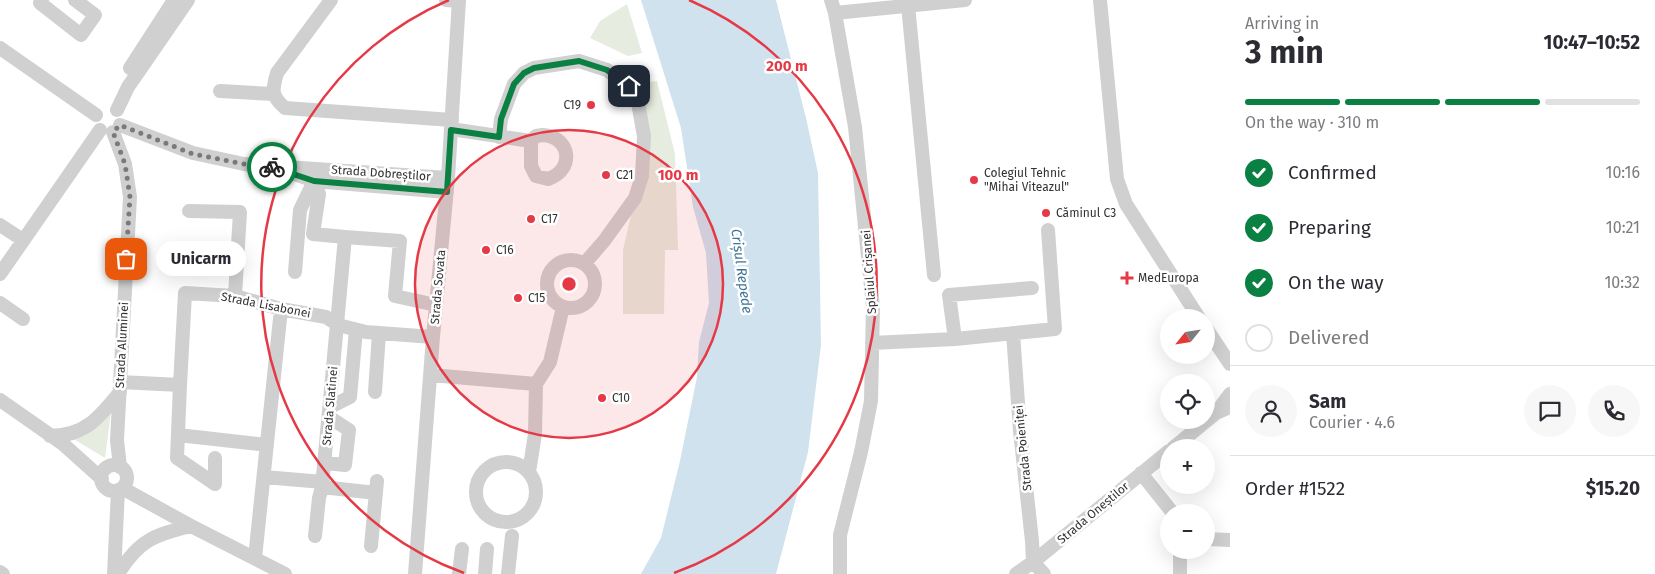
<!DOCTYPE html>
<meta charset="utf-8">
<style>
:root{--surface:#fff;--page:#f7f7f7;--text:#2b2b33;--muted:#7c7c81;--line:#e1e1e2;--accent:#0b8043}
body{margin:0;font-family:"Fira Sans",sans-serif;background:var(--page);color:var(--text);height:100vh;display:flex;flex-direction:column;font-size:19px;white-space:nowrap}
*{box-sizing:border-box;margin:0}
p{font-size:16px;color:var(--muted)}
.icon{flex:none;width:28px;height:28px;fill:none;stroke:currentColor;stroke-width:2;stroke-linecap:round;stroke-linejoin:round}
.map{position:relative;flex:1;overflow:hidden}
.sheet{display:flex;flex-direction:column;background:var(--surface);width:425px}
.sheet>*{flex:none}
.needle{width:32px;rotate:240deg}
.tools{position:absolute;left:1160px;top:309px;display:grid;gap:10px}
.tools a{display:grid;place-items:center;width:55px;height:55px;border-radius:50%;background:var(--surface);box-shadow:0 5px 20px #0002;font-size:25px}
.pin{position:absolute;display:grid;place-items:center;width:42px;height:42px;color:#fff;margin:-21px;border-radius:10px;box-shadow:0 2px 8px #0006}
.courier{position:absolute;display:grid;place-items:center;width:50px;height:50px;margin:-25px;border:4px solid #0b8043;border-radius:50%;background:#fff;color:#222;box-shadow:0 1px 6px #0007}
.bubble{position:absolute;height:35px;border-radius:18px;background:var(--surface);box-shadow:0 5px 20px #0002;font-size:16px;font-weight:700;line-height:35px;text-align:center}
.headline em{font-style:normal;font-weight:700}
.headline div{display:flex;flex-direction:column-reverse}
.headline{display:flex;align-items:center;justify-content:space-between;height:85px;padding:0 15px}
h1{font-size:32px;font-weight:700;line-height:38px}
.bar{display:grid;grid-template-columns:repeat(4,1fr);gap:8px 5px;align-content:center;height:60px;padding:0 15px}
.bar i{height:6px;border-radius:4px;background:var(--line)}
.bar .selected{background:var(--accent)}
.bar p{grid-column:span 4}
.line{display:flex;align-items:center;gap:12px;padding:0 15px;border-top:1px solid var(--line)}
.line div{flex:1}
.round{display:grid;place-items:center;flex:none;width:52px;height:52px;border-radius:26px;background:var(--page)}
ol{padding:0 15px;list-style:none}
li{display:flex;align-items:center;gap:15px;height:55px}
li p{margin-inline-start:auto}
li .icon{padding:5px;border-radius:50%;background:var(--accent);color:#fff;stroke-width:4}
li:last-child{color:var(--muted)}
li i{width:28px;height:28px;border:2px solid var(--line);border-radius:50%}
main{display:flex;flex:1;min-height:0}
.map>svg:first-child{display:block}
</style>
<main>
<div class="map">
<svg width="1230" height="574" viewBox="0 0 1230 574">
<rect width="100%" height="100%" fill="#fff"/>
<path fill="#e6ecdf" d="M627 4 642 53 628 56 590 38 600 21Z
M657 81 675 154 678 250H665L664 314H623V250L635 198 644 136 629 86Z
M111 412 105 458 72 438Z"/>
<path fill="#cfe2ee" d="M641 0H776L806 118 818 173 821 345 808 452 776 574H641L661 538 680 461 697 377 699 342 709 303 706 253 693 207 681 128Z"/>
<g fill="none" stroke-linecap="round" stroke-linejoin="round">
<path stroke="#d0d0d0" stroke-width="14" d="M42 0 40 3 81 35 95 15 75 0
M331 0 277 73C272 90 271 96 285 108L452 120
M446 0 459 1
M831 0 835 13 855 127 873 307 871 401 861 452 840 535V574
M1100 0 1117 179 1126 204 1199 318
M908 5 934 275
M835 13 965 0
M0 48 96 115
M130 68 174 0
M220 91 274 94
M117 110 128 87 188 0
M120 125 193 153 244 164 448 178
M451 129 531 141
M113 132 125 164 130 197 117 440 120 467
M543 135C571 137 575 170 548 179L536 176 531 166V141L536 136Z
M499 137 501 119 514 84 524 73 534 68 579 61 607 70 629 86 638 103 644 136 642 176 635 198 604 241 584 264
M286 171 314 181 447 192
M314 181 319 194 313 234 345 237 322 487
M189 211 240 212 235 296
M0 225 23 240
M345 237 400 241 395 296 436 305
M547 284a24 24 0 1 1 48 0a24 24 0 1 1-48 0Z
M295 272 300 210 314 181V176
M0 274 100 130
M0 303 23 319
M1206 328 1230 364
M1013 333 1020 431 1032 541 1033 562 1044 574
M955 339 949 295 1032 288
M872 343 955 339 1055 329 1048 230
M431 375 536 384
M120 382 180 385 185 293 235 296 281 309 326 317 338 325 366 332 433 337
M180 385 177 458 215 484V458
M375 392 379 333
M0 400 63 444 102 479
M330 407 350 397 356 330
M1216 413 1230 394
M178 435 267 445
M50 436C85 436 100 417 120 392
M1173 448 1216 413 1230 407
M476 492a30 30 0 1 1 60 0a30 30 0 1 1-60 0Z
M325 463 345 465 349 430 329 417
M101 478a13 13 0 1 1 26 0a13 13 0 1 1-26 0Z
M529 472 535 434 536 384 550 362 563 307
M1141 473 1172 512
M264 477 323 482
M122 488 191 526 285 574
M315 536 319 498 322 487 376 493
M1206 539 1230 540
M371 546 377 481
M1180 550V574
M255 558 281 309
M0 572 3 574
M114 574 118 490
M118 574C139 540 154 535 191 526
M415 574 433 337 448 178 459 0
M459 574 462 549
M485 574 487 549
M508 574 512 536
M1016 574 1033 562 1169 451"/>
</g>
<g fill="none" stroke-linecap="round" stroke-linejoin="round">
<path stroke="#7a7a7a" stroke-width="5" stroke-dasharray="0 9" d="M126 259 130 197 125 164 113 132 120 125 193 154 244 164 266 165 272 167"/>
<path stroke="#0b8043" stroke-width="6" d="M272 167 314 181 447 192 451 130 499 137 501 119 514 84 524 73 534 68 579 61 607 70 629 86"/>
</g>
<circle cx="569" cy="284" r="154" fill="#e63946" fill-opacity=".12"/>
<g fill="none" stroke="#e63946" stroke-width="2.5">
<circle cx="569" cy="284" r="154"/>
<path d="M464 573A308 308 0 0 1 449 0M689 0A308 308 0 0 1 674 573"/>
</g>
<g fill="#e63946" stroke="#fff" stroke-width="2">
<circle cx="591" cy="105" r="5"/>
<circle cx="606" cy="175" r="5"/>
<circle cx="974" cy="180" r="5"/>
<circle cx="1046" cy="213" r="5"/>
<circle cx="531" cy="219" r="5"/>
<circle cx="486" cy="250" r="5"/>
<path d="M1124.5 270.5h5v5h5v5h-5v5h-5v-5h-5v-5h5z"/>
<circle cx="518" cy="298" r="5"/>
<circle cx="602" cy="398" r="5"/>
</g>
<g text-anchor="middle" stroke-width="5" stroke-linejoin="round" paint-order="stroke">
<g font-size="12" fill="#333" stroke="#fff" text-anchor="start">
<text x="581" y="109" text-anchor="end">C19</text>
<text x="984" y="177">Colegiul Tehnic<tspan x="984" dy="14">"Mihai Viteazul"</tspan></text>
<text x="616" y="179">C21</text>
<text x="1056" y="217">Căminul C3</text>
<text x="541" y="223">C17</text>
<text x="496" y="254">C16</text>
<text x="1138" y="282">MedEuropa</text>
<text x="528" y="302">C15</text>
<text x="612" y="402">C10</text>
</g>
<g font-size="12" fill="#333" stroke="#fff">
<text transform="translate(381 173) rotate(4)" y="4">Strada Dobreștilor</text>
<text transform="translate(869 272) rotate(-94)" y="4">Splaiul Crișanei</text>
<text transform="translate(438 287) rotate(-85)" y="4">Strada Sovata</text>
<text transform="translate(266 305) rotate(11)" y="4">Strada Lisabonei</text>
<text transform="translate(122 345) rotate(-87)" y="4">Strada Aluminei</text>
<text transform="translate(330 406) rotate(-85)" y="4">Strada Slatinei</text>
<text transform="translate(1023 448) rotate(-96)" y="4">Strada Poieniței</text>
<text transform="translate(1093 513) rotate(-40)" y="4">Strada Oneștilor</text>
</g>
<g font-size="14" font-style="italic" fill="#3f7597" stroke="#fff">
<text transform="translate(742 271) rotate(82)" y="5">Crișul Repede</text>
</g>
</g>
<circle cx="569" cy="284" r="8" fill="#e63946" stroke="#fff" stroke-width="2.5"/>
<g font-size="15" text-anchor="middle" font-weight="bold" fill="#e63946" stroke="#fff" stroke-width="5" stroke-linejoin="round" paint-order="stroke">
<text x="787" y="71">200 m</text>
<text x="678" y="180">100 m</text>
</g>
</svg>
<div class="tools">
<a><svg class="needle" viewBox="-14 -14 28 28"><path d="M0-13l5 13h-10z" fill="#e53935"/><path d="M0 13l5-13h-10z" fill="#7c7c81"/></svg></a>
<a><svg class="icon" aria-label="locate" viewBox="0 0 24 24"><circle cx="12" cy="12" r="6"/><path d="M12 2v4M12 18v4M2 12h4M18 12h4"/></svg></a>
<a>+</a>
<a>−</a>
</div>
<div class="pin" style="left:126px;top:259px;background:#ea580c"><svg class="icon" aria-label="bag" viewBox="0 0 24 24"><path d="M5 8h14l-1 12H6zM9 8a3 3 0 0 1 6 0"/></svg></div>
<div class="pin" style="left:629px;top:86px;background:#1f2937"><svg class="icon" aria-label="home" viewBox="0 0 24 24"><path d="M3 11l9-7 9 7M6 9v11h12V9"/></svg></div>
<div class="courier" style="left:272px;top:167px"><svg class="icon" aria-label="bike" viewBox="0 0 24 24"><circle cx="6" cy="16" r="4"/><circle cx="18" cy="16" r="4"/><path d="M6 16l4-8h5l3 8M10 8l3 8H6M13 5h3"/></svg></div>
<div class="bubble" style="left:156px;top:241px;width:90px">Unicarm</div>
</div>
<section class="sheet">
<div class="headline"><div><h1>3 min</h1><p>Arriving in</p></div><em>10:47–10:52</em></div>
<div class="bar"><i class="selected"></i><i class="selected"></i><i class="selected"></i><i></i><p>On the way · 310 m</p></div>
<ol>
<li><svg class="icon" aria-label="check" viewBox="0 0 24 24"><path d="M5 12l5 5 9-10"/></svg>Confirmed<p>10:16</p></li>
<li><svg class="icon" aria-label="check" viewBox="0 0 24 24"><path d="M5 12l5 5 9-10"/></svg>Preparing<p>10:21</p></li>
<li><svg class="icon" aria-label="check" viewBox="0 0 24 24"><path d="M5 12l5 5 9-10"/></svg>On the way<p>10:32</p></li>
<li><i></i>Delivered</li>
</ol>
<div class="line" style="height:90px"><a class="round"><svg class="icon" aria-label="person" viewBox="0 0 24 24"><circle cx="12" cy="8" r="4"/><path d="M4 21q1-7 8-7t8 7"/></svg></a><div><b>Sam</b><p>Courier · 4.6</p></div><a class="round"><svg class="icon" aria-label="chat" viewBox="0 0 24 24"><path d="M4 5h16v11H9l-5 4z"/></svg></a><a class="round"><svg class="icon" aria-label="phone" viewBox="0 0 24 24"><path d="M5 4h4l2 5-3 2q2 4 5 5l2-3 5 2v4C11 20 4 13 5 4z"/></svg></a></div>
<div class="line" style="height:65px"><div>Order #1522</div><b>$15.20</b></div>
</section>
</main>
